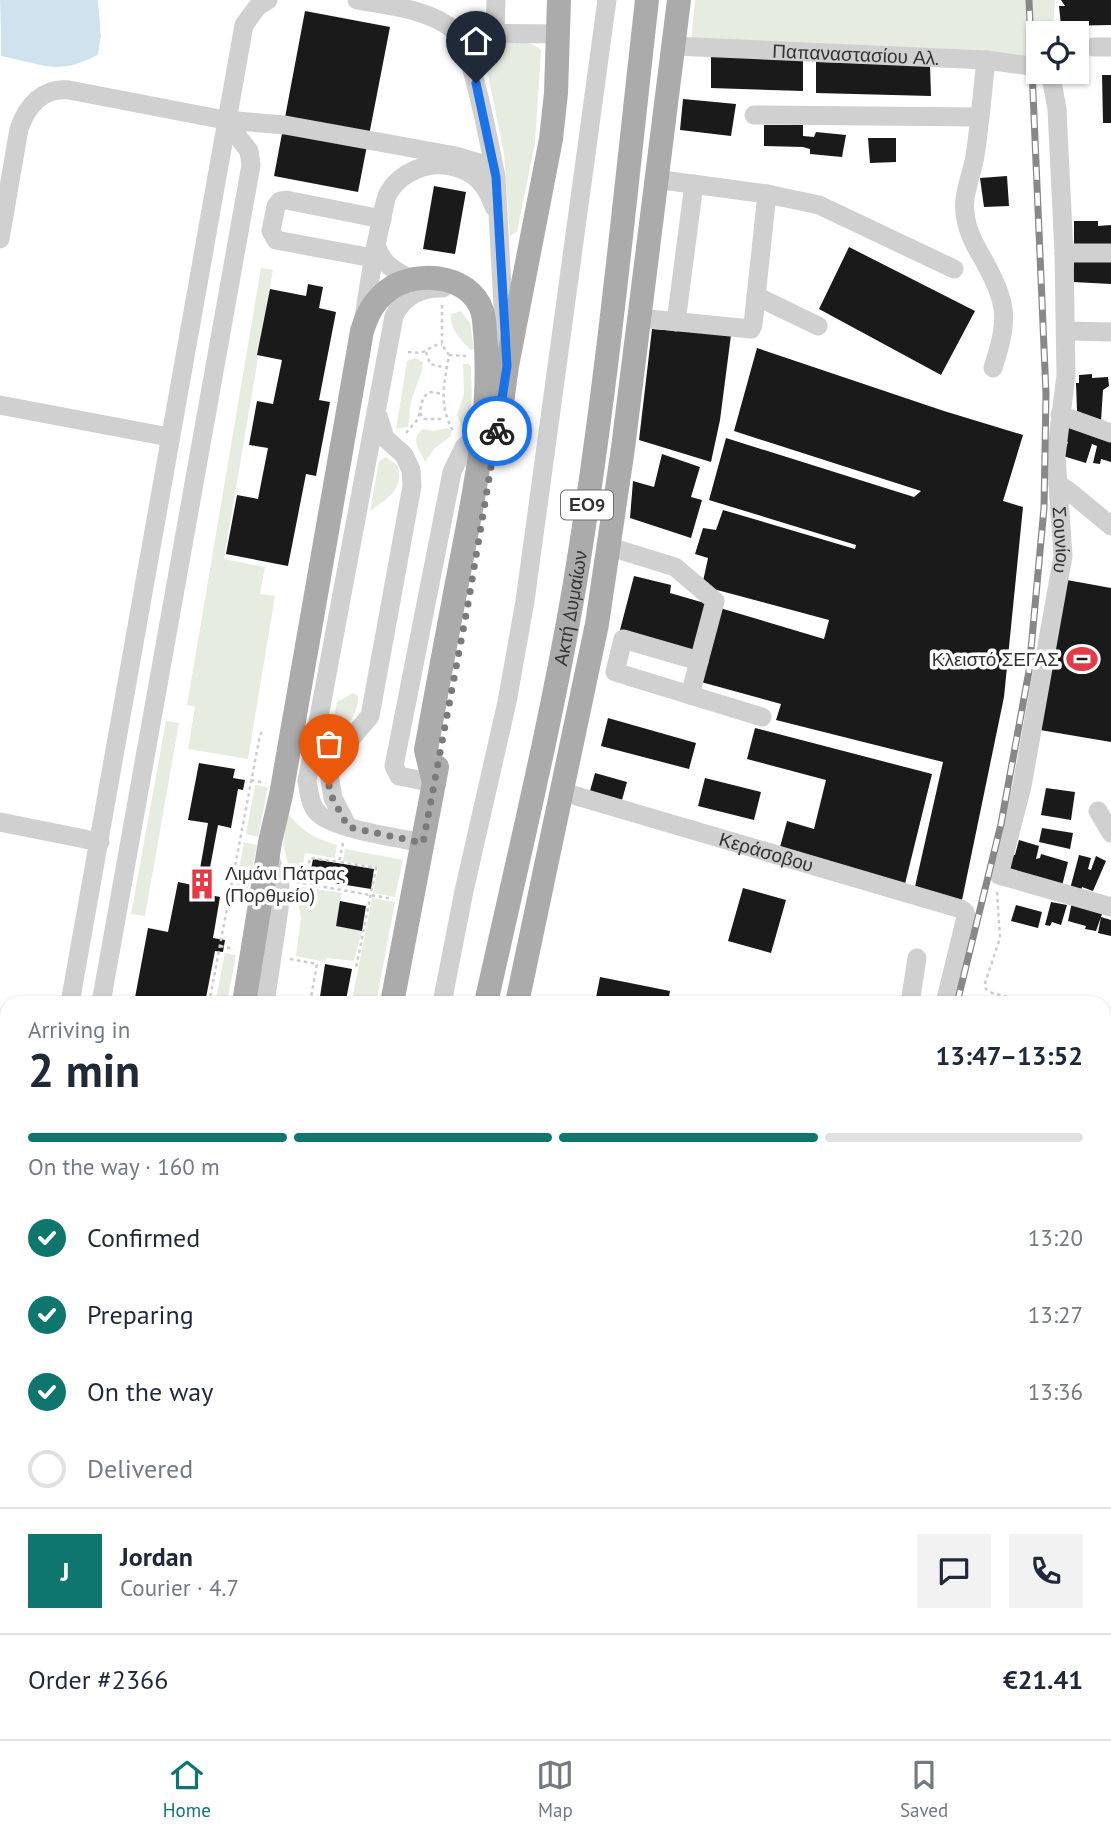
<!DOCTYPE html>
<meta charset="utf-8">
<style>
:root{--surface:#fff;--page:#f2f2f3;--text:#1f2937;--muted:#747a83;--line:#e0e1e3;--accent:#0f766e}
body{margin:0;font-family:"PT Sans",sans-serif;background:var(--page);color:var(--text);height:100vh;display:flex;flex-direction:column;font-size:26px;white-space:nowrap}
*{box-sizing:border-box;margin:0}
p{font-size:23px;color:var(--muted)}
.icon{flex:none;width:38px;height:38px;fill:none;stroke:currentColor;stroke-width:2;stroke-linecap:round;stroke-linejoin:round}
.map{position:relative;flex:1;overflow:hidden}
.drawer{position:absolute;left:0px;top:996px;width:1111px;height:744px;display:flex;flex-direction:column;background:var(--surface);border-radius:21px 21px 0 0;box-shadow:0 2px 5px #0004}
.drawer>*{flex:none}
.controls{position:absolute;left:1026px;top:21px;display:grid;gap:14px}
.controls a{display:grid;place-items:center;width:63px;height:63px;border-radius:0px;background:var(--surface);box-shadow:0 2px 5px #0004;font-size:35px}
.pin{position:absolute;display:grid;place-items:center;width:60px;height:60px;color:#fff;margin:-72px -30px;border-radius:50% 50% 50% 0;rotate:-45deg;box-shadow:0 0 7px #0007}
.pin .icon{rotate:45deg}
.courier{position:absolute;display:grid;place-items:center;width:70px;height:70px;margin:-35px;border:5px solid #1a73e8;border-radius:50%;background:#fff;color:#222;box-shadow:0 2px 9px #0007}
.summary em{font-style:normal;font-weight:700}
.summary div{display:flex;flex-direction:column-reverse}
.summary{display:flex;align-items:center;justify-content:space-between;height:119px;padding:0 28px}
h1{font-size:46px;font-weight:700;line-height:52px}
.bar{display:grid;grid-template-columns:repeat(4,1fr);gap:10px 7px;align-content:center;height:84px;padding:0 28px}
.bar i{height:9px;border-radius:5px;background:var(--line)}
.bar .current{background:var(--accent)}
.bar p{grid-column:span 4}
.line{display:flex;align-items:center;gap:18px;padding:0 28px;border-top:2px solid var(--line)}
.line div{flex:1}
.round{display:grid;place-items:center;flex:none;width:74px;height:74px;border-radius:0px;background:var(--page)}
ol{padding:0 28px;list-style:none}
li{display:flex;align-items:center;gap:21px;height:77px}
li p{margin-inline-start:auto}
li .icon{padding:7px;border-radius:50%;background:var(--accent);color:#fff;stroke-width:4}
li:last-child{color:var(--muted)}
li i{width:38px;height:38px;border:4px solid var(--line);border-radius:50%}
.tab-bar{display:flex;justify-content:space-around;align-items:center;height:98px;border-top:2px solid var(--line);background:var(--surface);font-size:19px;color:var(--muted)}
.tab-bar a{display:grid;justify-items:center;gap:4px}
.tab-bar .current{color:var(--accent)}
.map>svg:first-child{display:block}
</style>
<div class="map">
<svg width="1111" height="1739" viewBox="0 0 1111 1739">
<rect width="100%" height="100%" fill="#fff"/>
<path fill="#e6ecdf" d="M695 0H1055L1053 33H1038V58L691 43Z
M488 43C503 43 530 38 541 50L535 143 517 232 510 236 504 154 483 49Z
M261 268 273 270 224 559 265 567 260 594 275 596 248 759 188 749 195 707 187 705Z
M461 311 470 323 474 349 471 350C463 342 449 329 451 314Z
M415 358 423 362C422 377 414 388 411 403 409 411 410 418 408 427L396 429 407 361Z
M463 364H469L471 367C471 389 476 410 462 427L457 415 464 394Z
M447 428 451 430V436L434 449 425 462C420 449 409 440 423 429L433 431Z
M386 457 398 466C404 490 387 499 370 511L379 461Z
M353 693 358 696C359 716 345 730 329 739L337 702Z
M166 721 179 723 145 916 131 914Z
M255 785 268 787 258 837 246 834Z
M287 816H290C303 832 318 840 337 845L335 858 305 853 301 877 291 875 283 844Z
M244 842 257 845 247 894 235 891Z
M345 849 403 860 395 897 373 893 378 868 343 861Z
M295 886 342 893 336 926 362 931 354 961 327 958 325 962 296 956 301 918Z
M372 898 395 902 376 1003 352 1000Z
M225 953 236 955 227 1003H215Z
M1104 1354 1111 1355V1467L1104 1465Z
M267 1732 361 1733 365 1739H266Z"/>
<path fill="#cfe2ee" d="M0 0H98L101 36 98 55C59 75 42 66 1 56Z"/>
<path fill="#fff" d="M0 0 1 56 45 66 63 68 80 64 98 55 101 36 98 0H102L104 36 101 57 82 67 63 72 44 70 0 59Z"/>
<path fill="#1a1a1a" d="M1061 0H1111V25L1061 26 1059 6H1065Z
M305 11 390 27 358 192 274 176Z
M711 55 803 58V91L711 88Z
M816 62 930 65 931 96 816 93Z
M1102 75H1111V123H1103Z
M683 99 736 104 731 136 680 130Z
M764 125H803V136L814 137 816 132 846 135 842 157 810 154V149L803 147 764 146Z
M868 138H896V162L870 163Z
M1007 176 1009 206 984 207 980 178Z
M434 186 466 192 455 254 423 249Z
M1074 221H1098V226L1111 225V246L1074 247Z
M849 247 975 311 941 375 819 309Z
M1074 260 1111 261V284L1073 282Z
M308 284 323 287 319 308 336 312 319 400 330 402 316 476 306 474 288 566 226 554 237 495 258 499 268 448 249 445 257 401 273 404 282 360 257 355 270 289 306 296Z
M652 329 731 335 720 420 711 462 639 440Z
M757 348 944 411 1023 435 1003 501 1023 507 1004 697 961 905 914 891 943 762 776 720 781 704 701 682 720 608 824 639 829 620 702 586 708 558 695 554 703 528 716 530 723 510 855 549 856 545 709 500 726 438 914 497 921 491 734 431Z
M1092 374V378L1108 377 1109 386 1103 390 1101 421 1077 411 1076 383H1079V375Z
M1063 422 1111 440V462L1101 459 1100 464 1093 463 1097 446 1092 444 1086 463 1063 456 1068 442 1063 440Z
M662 454 700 467 691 497 702 500 691 538 630 518 633 481 654 487Z
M634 576 671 585 670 593 708 604 696 654 620 630Z
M1067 580 1111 588V742L1040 730Z
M608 718 696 743 689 769 601 746Z
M755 728 932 774 904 888 779 851 787 821 814 829 826 780 747 759Z
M199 763 235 769 233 778 245 780 243 790 238 789 231 828 218 825 205 894 220 897 213 938 225 940 223 952 215 951 205 1003H134L148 928 168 932 178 882 197 886 208 823 188 820Z
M595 773 627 782 622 800 590 791Z
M705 778 761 792 754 820 698 806Z
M1046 788 1075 792 1071 820 1041 815Z
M1042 828 1073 833 1070 849 1039 842Z
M1019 840 1039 846 1036 859 1040 858 1041 854 1068 862 1062 886 1007 872 1011 854 1015 855Z
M1079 855 1091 858 1088 869 1091 870 1096 856 1106 861 1093 891 1082 887 1081 891 1070 889Z
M313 859 374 869 371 889 309 879Z
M743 888 786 900 771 953 728 941Z
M340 901 366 906 362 931 336 926Z
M1051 902 1067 905 1061 925 1052 922 1050 926 1045 925Z
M1072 902 1103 911 1101 917 1111 920V936L1098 933 1101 917 1096 931 1085 929 1086 926 1068 921Z
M1016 905 1042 912 1038 928 1011 921Z
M325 964 352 969 346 1000 355 1003H319Z
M600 977 670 991 668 1003H595Z
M1105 1505 1111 1506V1530L1104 1528Z
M1104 1545 1111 1546V1581L1104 1580Z
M1104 1605 1111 1606V1632H1104Z
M1106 1642 1111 1643V1675L1104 1674Z
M1104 1676 1111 1677V1704L1104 1703Z
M24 1732H69L68 1739H23Z"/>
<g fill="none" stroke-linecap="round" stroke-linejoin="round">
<path stroke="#cdcdcd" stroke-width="2.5" stroke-dasharray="3.5 3.5" stroke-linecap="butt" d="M442 305V345L449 355C444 386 438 404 454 433
M408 352 421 353 436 345H442
M426 352 430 364 447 368
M449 355 466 356
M420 413 424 419H440L443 415
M406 433 418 419 423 398 429 392 443 394
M251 780 265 783
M343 843 339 862 376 868 356 968
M296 882 393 899
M305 884 310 858 339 862
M997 892 1000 938 985 983 986 989 992 993 1031 1003
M220 946 234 949
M290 959 317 964 310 1003
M209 1003 260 735 264 729
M1104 1020 1111 1022
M1104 1160 1111 1162
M1104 1435 1111 1446
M0 1737 2 1727 7 1728"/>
<g stroke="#d0d0d0" stroke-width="19">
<path d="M357 0C390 6 429 9 455 31 471 44 491 152 496 177"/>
<path d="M459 33 559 34"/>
<path d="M495 33 496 0"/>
<path id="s1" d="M674 46 986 60 1038 67"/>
<path d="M1094 47H1111"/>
<path id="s2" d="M1046 72 1052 82 1057 109 1064 253 1066 375 1056 456 1063 556 1022 786 999 875 1111 907"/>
<path d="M754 115 980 117 986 60"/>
<path d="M980 117C978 132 977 146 974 161 970 181 961 198 966 219 968 233 976 247 983 259 1008 305 1009 318 993 368"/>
<path d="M655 179 767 194 819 205 954 269"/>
<path d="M0 239 19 129C27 106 43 87 69 90L225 120 285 125 456 156 483 164 496 177 505 344"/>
<path d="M376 244C381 263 394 271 411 279"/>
<path d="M1064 253H1111"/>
<path d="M373 258 276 240 271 231 276 206 280 201 286 200 382 219"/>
<path d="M756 296 818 326"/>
<path d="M364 318C369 284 374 251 382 217 384 209 385 198 389 192 401 172 428 161 450 166 475 171 486 184 494 207"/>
<path d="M639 318 751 329 753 325 767 194"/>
<path d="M676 322 694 184"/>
<path d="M1066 331 1111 332"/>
<path d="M0 405 169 437"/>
<path d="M1060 415 1111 433"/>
<path d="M1058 484 1070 492 1111 526"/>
<path d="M607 546 675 567 715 601 690 695"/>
<path d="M699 661 623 639 615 672 762 717"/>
<path d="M434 783 399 776 394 766 452 472 464 447 484 429"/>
<path id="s3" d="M563 792 961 909 965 912 966 917 945 1003"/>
<path d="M1098 811 1111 833"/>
<path d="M0 822 100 842"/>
<path d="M348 827 333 798 329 774 343 748 370 716 412 486 411 470 404 455 385 438 378 416"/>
<path d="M423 843C399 838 332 829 317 812 310 805 309 791 307 781L394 316C404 295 421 287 443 288"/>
<path d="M70 1003 244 25 258 6 268 0"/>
<path d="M101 1003 251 165 249 151 225 120"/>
<path d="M265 1003 279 909 280 886 268 853"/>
<path d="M442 1003 464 891 507 702 525 601 607 0"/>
<path d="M910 1003 917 958"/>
<path d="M1104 1264 1111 1240"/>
<path d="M0 1323 7 1324"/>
<path d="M1104 1342 1111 1344"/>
<path d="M0 1369 7 1368"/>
<path d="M0 1435 7 1432"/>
<path d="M1104 1480 1111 1482"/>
<path d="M1104 1594 1111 1595"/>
<path d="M1104 1638 1111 1639"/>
<path d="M380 1732 388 1739"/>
<path d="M527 1732 529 1739"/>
<path d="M176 1739 178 1732"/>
<path d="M423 1739H444"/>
<path d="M612 1739 616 1732"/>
<path d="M659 1739 662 1732"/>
</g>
<g stroke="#ababab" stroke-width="24">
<path d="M500 418 507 366 551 139 556 93 559 0"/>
<path d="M244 1003 270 842 281 795 362 331C367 315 373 302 387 291 417 267 479 275 484 320 493 401 478 473 463 552 450 618 438 684 426 750L434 783"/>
<path d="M392 1003 437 767"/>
<path id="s4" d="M486 1003C517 863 551 724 575 583 607 390 625 195 647 0"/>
<path d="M517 1003 597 624 623 448 679 0"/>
<path d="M813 1732 868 1739"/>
<path d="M978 1732 1007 1739"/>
<path d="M112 1739V1732"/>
<path d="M135 1739 136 1732"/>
<path d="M218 1739 219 1732"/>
<path d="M248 1739 249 1732"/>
</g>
<g stroke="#888" stroke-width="7">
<path id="rail" d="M957 1003 1001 824 1029 671 1044 508 1046 394 1029 0
M674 1739 678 1732"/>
</g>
<use href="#rail" stroke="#fff" stroke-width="4.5" stroke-dasharray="13" stroke-linecap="butt"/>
</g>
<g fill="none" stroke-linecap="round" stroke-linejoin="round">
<path stroke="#7a7a7a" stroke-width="7" stroke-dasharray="0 12.6" d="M329 786 332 797 348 827 423 843 468 604 497 431"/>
<path stroke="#1a73e8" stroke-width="9" d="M476 83 496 177 507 366 497 431"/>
</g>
<defs>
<g id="stadium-bare" transform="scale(2.415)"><path d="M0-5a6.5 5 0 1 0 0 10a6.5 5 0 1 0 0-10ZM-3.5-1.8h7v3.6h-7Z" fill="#e63946" stroke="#fff" stroke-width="2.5" paint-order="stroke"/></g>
<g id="building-bare" transform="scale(2.415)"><path d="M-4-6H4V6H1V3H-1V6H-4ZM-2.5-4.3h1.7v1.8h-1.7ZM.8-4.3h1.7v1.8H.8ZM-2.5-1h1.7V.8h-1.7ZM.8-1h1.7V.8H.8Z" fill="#e63946" stroke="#fff" stroke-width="2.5" paint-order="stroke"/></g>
</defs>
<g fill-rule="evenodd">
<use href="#stadium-bare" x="1082" y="659"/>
<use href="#building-bare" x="202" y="884"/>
</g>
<g text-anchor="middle" stroke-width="7" stroke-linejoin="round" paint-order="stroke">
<rect fill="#fff" stroke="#707070" stroke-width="2" x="561" y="490.5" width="52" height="29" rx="5"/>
<g font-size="18" font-weight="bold" fill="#333">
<text x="587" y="511">ΕΟ9</text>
</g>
<g font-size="19" fill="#333" stroke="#fff">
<text dy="7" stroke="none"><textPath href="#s1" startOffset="182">Παπαναστασίου Αλ.</textPath></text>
<text dy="7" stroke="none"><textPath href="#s2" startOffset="471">Σουνίου</textPath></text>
<text dy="7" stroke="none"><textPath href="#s4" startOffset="404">Ακτή Δυμαίων</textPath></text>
<text dy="7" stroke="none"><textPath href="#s3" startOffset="212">Κεράσοβου</textPath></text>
</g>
<g font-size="19" fill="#333" stroke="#fff" text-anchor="end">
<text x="1059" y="666">Κλειστό ΣΕΓΑΣ</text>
<text x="225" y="880" text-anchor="start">Λιμάνι Πάτρας<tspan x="225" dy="22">(Πορθμείο)</tspan></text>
</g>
</g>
</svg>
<div class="controls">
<a><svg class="icon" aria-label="locate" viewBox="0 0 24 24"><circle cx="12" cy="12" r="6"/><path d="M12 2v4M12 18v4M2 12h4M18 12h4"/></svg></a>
</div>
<div class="pin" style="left:329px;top:786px;background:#ea580c"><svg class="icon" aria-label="bag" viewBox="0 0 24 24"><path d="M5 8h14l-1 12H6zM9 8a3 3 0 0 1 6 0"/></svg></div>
<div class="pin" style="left:476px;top:83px;background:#1f2937"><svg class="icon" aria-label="home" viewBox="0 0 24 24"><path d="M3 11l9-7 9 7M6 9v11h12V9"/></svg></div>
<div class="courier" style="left:497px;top:431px"><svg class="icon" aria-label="bike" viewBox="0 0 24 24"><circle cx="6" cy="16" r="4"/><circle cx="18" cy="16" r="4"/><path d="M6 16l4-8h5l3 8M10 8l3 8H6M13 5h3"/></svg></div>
<section class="drawer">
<div class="summary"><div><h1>2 min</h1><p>Arriving in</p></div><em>13:47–13:52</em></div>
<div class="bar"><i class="current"></i><i class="current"></i><i class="current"></i><i></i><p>On the way · 160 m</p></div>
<ol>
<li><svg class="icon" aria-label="check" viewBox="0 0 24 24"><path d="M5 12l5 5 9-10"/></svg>Confirmed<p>13:20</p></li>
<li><svg class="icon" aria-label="check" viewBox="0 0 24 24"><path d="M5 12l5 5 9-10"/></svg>Preparing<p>13:27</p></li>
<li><svg class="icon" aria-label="check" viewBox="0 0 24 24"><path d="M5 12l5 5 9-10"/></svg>On the way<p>13:36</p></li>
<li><i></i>Delivered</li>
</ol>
<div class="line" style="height:126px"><b class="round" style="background:var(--accent);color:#fff">J</b><div><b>Jordan</b><p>Courier · 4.7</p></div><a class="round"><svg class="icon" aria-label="chat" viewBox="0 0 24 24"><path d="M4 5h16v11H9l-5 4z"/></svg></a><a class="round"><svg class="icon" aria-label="phone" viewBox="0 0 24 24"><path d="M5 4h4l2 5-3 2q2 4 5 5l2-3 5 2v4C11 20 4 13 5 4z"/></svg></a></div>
<div class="line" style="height:91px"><div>Order #2366</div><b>€21.41</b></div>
</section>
</div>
<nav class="tab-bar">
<a class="current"><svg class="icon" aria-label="home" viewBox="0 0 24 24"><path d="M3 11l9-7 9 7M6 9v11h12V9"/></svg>Home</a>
<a><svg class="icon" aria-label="map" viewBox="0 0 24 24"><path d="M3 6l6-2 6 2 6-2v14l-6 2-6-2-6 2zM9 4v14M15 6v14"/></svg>Map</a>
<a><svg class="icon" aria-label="saved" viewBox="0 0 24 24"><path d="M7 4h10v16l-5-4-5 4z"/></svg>Saved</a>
</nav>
